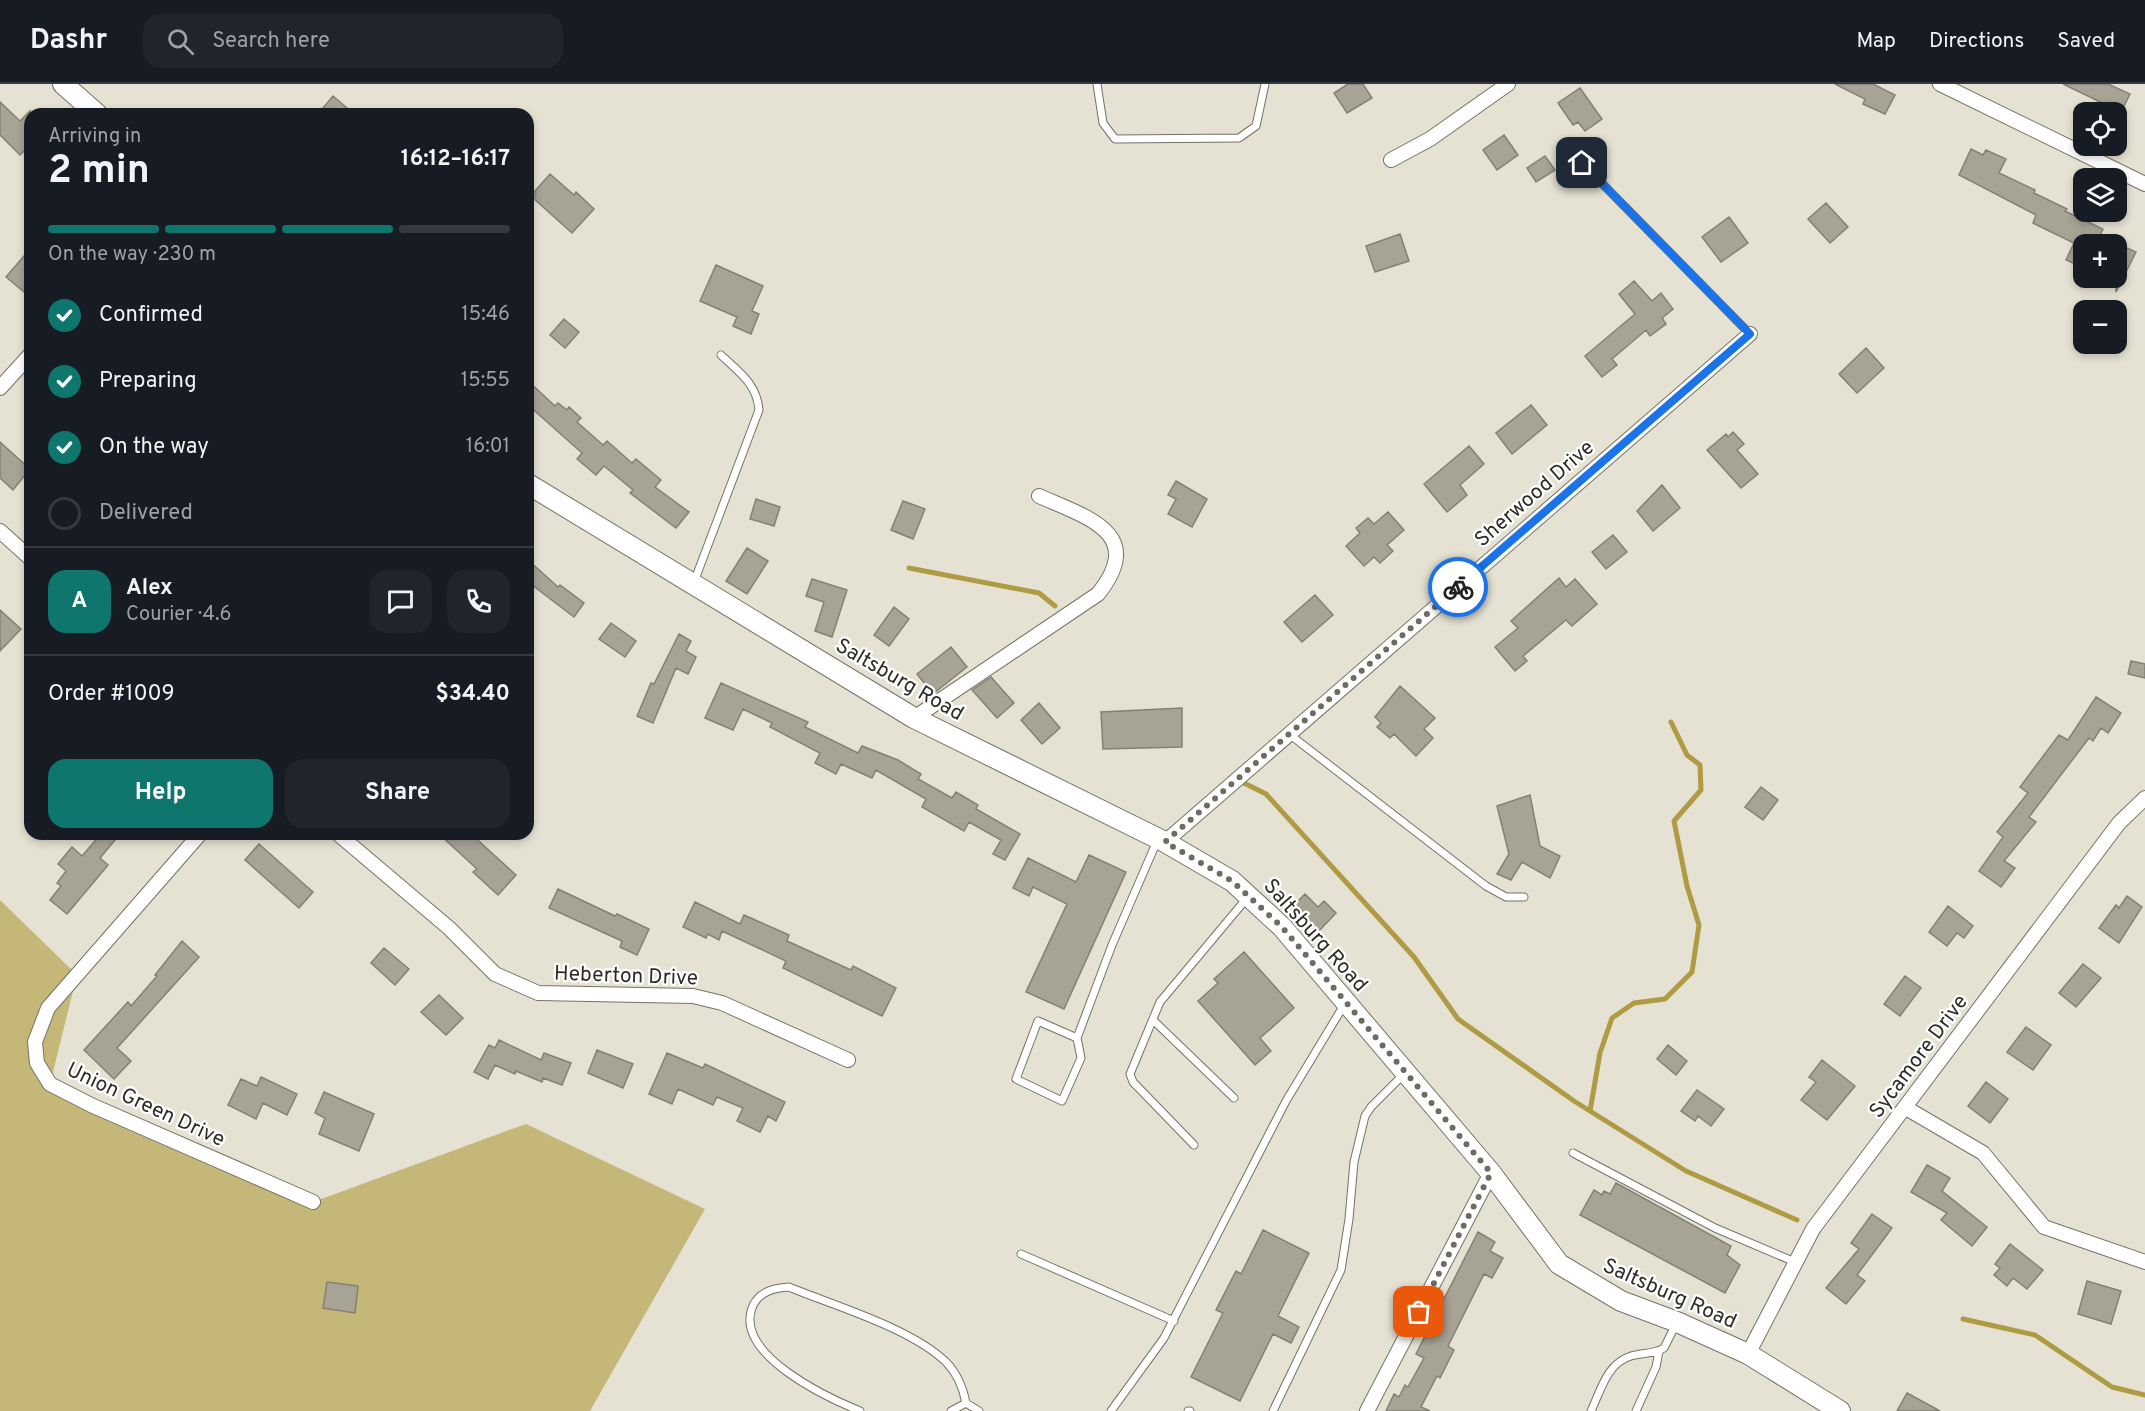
<!DOCTYPE html>
<meta charset="utf-8">
<style>
:root{--surface:#171b24;--page:#20242c;--text:#f1f3f6;--muted:#9ea1a6;--line:#363941;--accent:#0f766e}
body{margin:0;font-family:Overpass,sans-serif;background:var(--page);color:var(--text);height:100vh;display:flex;flex-direction:column;font-size:22px;white-space:nowrap}
*{box-sizing:border-box;margin:0}
p{font-size:20px;color:var(--muted)}
.icon{flex:none;width:33px;height:33px;fill:none;stroke:currentColor;stroke-width:2;stroke-linecap:round;stroke-linejoin:round}
.map{position:relative;flex:1;overflow:hidden}
.sheet{position:absolute;left:24px;top:24px;width:510px;height:732px;display:flex;flex-direction:column;background:var(--surface);border-radius:18px;box-shadow:0 3px 9px #0003}
.sheet>*{flex:none}
.fabs{position:absolute;left:2073px;top:18px;display:grid;gap:12px}
.fabs a{display:grid;place-items:center;width:54px;height:54px;border-radius:12px;background:var(--surface);box-shadow:0 3px 9px #0003;font-size:30px}
.pin{position:absolute;display:grid;place-items:center;width:51px;height:51px;color:#fff;margin:-26px;border-radius:12px;box-shadow:0 3px 9px #0006}
.courier{position:absolute;display:grid;place-items:center;width:60px;height:60px;margin:-30px;border:4px solid #1a73e8;border-radius:50%;background:#fff;color:#222;box-shadow:0 2px 8px #0007}
.head em{font-style:normal;font-weight:700}
.head div{display:flex;flex-direction:column-reverse}
.head{display:flex;align-items:center;justify-content:space-between;height:102px;padding:0 24px}
h1{font-size:39px;font-weight:700;line-height:45px}
.bar{display:grid;grid-template-columns:repeat(4,1fr);gap:9px 6px;align-content:center;height:72px;padding:0 24px}
.bar i{height:8px;border-radius:4px;background:var(--line)}
.bar .on{background:var(--accent)}
.bar p{grid-column:span 4}
.line{display:flex;align-items:center;gap:15px;padding:0 24px;border-top:2px solid var(--line)}
.line div{flex:1}
.round{display:grid;place-items:center;flex:none;width:63px;height:63px;border-radius:18px;background:var(--page)}
ol{padding:0 24px;list-style:none}
li{display:flex;align-items:center;gap:18px;height:66px}
li p{margin-inline-start:auto}
li .icon{padding:6px;border-radius:50%;background:var(--accent);color:#fff;stroke-width:4}
li:last-child{color:var(--muted)}
li i{width:33px;height:33px;border:3px solid var(--line);border-radius:50%}
.cta{display:flex;gap:12px;margin-top:auto;padding:12px 24px}
.cta a{flex:1;height:69px;border-radius:18px;background:var(--accent);color:#fff;font-size:24px;font-weight:700;line-height:69px;text-align:center}
.cta a+a{background:var(--page);color:var(--text)}
header{display:flex;align-items:center;gap:36px;box-sizing:border-box;height:84px;padding:0 30px;background:var(--surface);border-bottom:2px solid var(--line)}
header strong{font-size:28px}
nav{display:flex;gap:33px;margin-inline-start:auto;font-size:21px}
.search{width:420px;height:54px;background:var(--page);display:flex;align-items:center;gap:15px;box-sizing:border-box;padding:0 21px;border-radius:18px;color:var(--muted);font-size:22px}
.map>svg:first-child{display:block}
</style>
<header>
<strong>Dashr</strong>
<div class="search"><svg class="icon" aria-label="search" viewBox="0 0 24 24"><circle cx="10" cy="10" r="6"/><path d="M15 15l6 6"/></svg>Search here</div>
<nav><a>Map</a><a>Directions</a><a>Saved</a></nav>
</header>
<div class="map">
<svg width="2145" height="1327" viewBox="0 0 2145 1327">
<rect width="100%" height="100%" fill="#e5e2d3"/>
<path fill="#c5b778" d="M0 816 77 891 50 1000 313 1118 526 1040 705 1125 590 1327H0Z"/>
<g fill="none" stroke-linecap="round" stroke-linejoin="round">
<path stroke="#ae9b43" stroke-width="5" d="M909 484 1039 509 1055 522
M1244 699 1266 710 1414 873 1458 935 1574 1017 1686 1087 1797 1136
M1590 1027 1600 969 1612 934 1634 919 1665 915 1692 888 1699 841 1687 802 1674 737 1701 706 1700 681 1687 671 1671 638
M1963 1235 2035 1251 2112 1303 2145 1311"/>
</g>
<path fill="#a7a496" stroke="#848173" stroke-width="1.5" d="M1348 0H1363L1372 14 1347 29 1334 9Z
M1835 0H1873L1895 11 1885 30 1863 20 1865 15Z
M2063 0H2108L2130 10 2121 28Z
M1580 4 1602 35 1585 47 1578 38 1573 41 1558 19Z
M333 12 354 30H318Z
M0 18 20 37 30 27V61L20 71 0 51Z
M1504 51 1518 71 1497 86 1483 66Z
M1971 65 1983 71 1986 66 2006 75 1999 89 2035 106 2034 109 2067 125 2065 127 2103 145 2096 160H2084V184L2066 176 2074 159 2033 139 2036 131 1959 91Z
M1545 72 1555 86 1536 98 1527 84Z
M550 90 574 111 576 108 594 125 572 149 533 114 536 111 534 108Z
M1826 119 1848 143 1830 159 1808 135Z
M1729 133 1748 159 1721 178 1702 153Z
M1400 150 1409 177 1375 188 1366 162Z
M2116 159 2136 168 2116 208Z
M30 165V213L6 193Z
M716 181 763 202 752 227 759 230 751 250 733 242 737 233 700 217Z
M1634 197 1652 217 1661 209 1673 225 1662 234 1666 240 1650 252 1646 246 1612 275 1617 281 1602 293 1585 272 1635 230 1619 210Z
M564 235 579 248 565 264 550 251Z
M1866 264 1884 284 1857 309 1839 290Z
M528 297 555 322 558 319 567 326 569 323 581 334 577 338 603 361 607 357 632 379 636 375 661 396 655 403 689 428 676 444 630 409 633 406 604 382 596 391 577 375 582 369 528 321Z
M1531 321 1547 341 1512 370 1496 349Z
M1733 348 1744 360 1737 366 1758 390 1741 404 1707 366 1726 350 1728 353Z
M0 358 30 385 13 406 0 394Z
M1469 362 1484 380 1460 401 1467 411 1447 428 1424 400Z
M1176 397 1207 415 1192 443 1168 430 1176 415 1168 411Z
M1662 401 1680 424 1653 447 1637 427Z
M756 415 780 423 774 442 750 435Z
M903 417 925 425 913 455 891 446Z
M1388 428 1404 446 1387 461 1393 467 1380 479 1374 473 1364 482 1346 462 1360 449 1356 444 1368 434 1374 440Z
M1613 451 1627 468 1606 485 1592 468Z
M747 464 768 477 747 510 726 497Z
M528 476 558 503 560 501 584 519 574 533 528 498Z
M1559 494 1566 503 1575 495 1597 520 1572 542 1566 536 1523 572 1527 577 1515 587 1495 563 1518 544 1511 537Z
M812 495 847 506 832 553 815 547 824 518 806 512Z
M1315 511 1333 531 1302 558 1284 538Z
M894 523 909 535 889 562 874 551Z
M0 526 21 545 0 567Z
M611 539 636 557 625 573 599 555Z
M679 550 691 557 686 567 696 573 688 590 676 584 653 639 637 632 651 599 654 600Z
M951 563 967 583 933 610 917 590Z
M2131 577 2145 580V594L2128 590Z
M991 593 1014 619 997 634 972 606Z
M721 599 808 638 805 643 858 669 862 662 898 676 921 690 918 695 952 714 956 708 978 721 976 725 1020 750 1005 776 993 770 1001 756 969 738 964 747 922 723 926 715 876 686 872 694 841 680 836 690 815 679 820 669 770 643 772 639 743 625 733 646 705 634Z
M1400 602 1435 634 1424 645 1433 654 1416 672 1394 650 1390 654 1377 643 1381 639 1375 633Z
M2096 613 2121 629 2108 649 2101 644 2093 657 2089 654 2029 733 2036 738 2004 777 2015 784 2001 803 1979 787 2003 753 1997 748 2028 709 2020 703 2059 651 2068 656Z
M1039 619 1060 644 1042 660 1021 636Z
M1182 624V663L1103 665 1101 628Z
M1761 703 1778 716 1763 736 1745 723Z
M1530 711 1540 762 1560 772 1550 794 1522 778 1511 796 1497 790 1509 770 1497 722Z
M101 750H120L100 774 108 781 67 830 50 816 61 802 57 799 66 787 58 780 72 763 82 772Z
M439 750H471L516 791 498 811 473 788 477 785Z
M259 760 313 808 299 824 245 776Z
M1089 771 1126 788 1064 925 1026 908 1067 820 1033 803 1029 812 1013 804 1028 774 1076 798Z
M558 805 615 832 617 830 649 845 637 871 620 863 622 857 549 824Z
M1305 810 1318 823 1324 817 1336 829 1317 849 1291 824Z
M2127 812 2142 823 2119 859 2099 844 2116 821 2119 824Z
M695 818 740 840 744 831 789 851 787 857 851 886 853 882 896 904 882 932 783 884 786 877 722 847 719 856 708 850 706 854 683 843Z
M1948 822 1973 842 1964 854 1957 849 1947 862 1929 848Z
M182 857 199 873 117 964 131 977 114 995 84 966 128 918 131 922 157 892 155 891Z
M384 864 409 885 395 901 371 879Z
M1244 868 1294 924 1260 954 1271 967 1255 981 1198 917 1218 899 1214 895Z
M2083 880 2101 894 2076 923 2059 909Z
M1905 892 1921 904 1900 932 1884 920Z
M439 911 463 934 446 951 421 928Z
M2026 943 2051 961 2033 986 2007 968Z
M499 956 541 976 544 969 571 979 562 1001 543 994 542 998 516 987 515 990 495 981 488 995 474 988 489 961 495 964Z
M1668 961 1687 977 1676 991 1657 975Z
M597 966 633 980 623 1004 588 989Z
M667 969 703 984 705 980 785 1018 776 1037 768 1032 760 1048 737 1037 743 1024 717 1013 713 1021 678 1005 672 1020 649 1010Z
M1822 976 1855 1002 1827 1036 1801 1016 1816 998 1809 993Z
M261 993 297 1010 287 1031 263 1019 256 1035 228 1021 241 995 257 1002Z
M1986 998 2008 1015 1990 1039 1968 1022Z
M1697 1006 1724 1025 1711 1042 1698 1032 1695 1037 1681 1027Z
M324 1008 374 1030 359 1067 319 1050 325 1034 315 1029Z
M1927 1081 1950 1094 1942 1107 1987 1143 1972 1162 1941 1136 1947 1129 1911 1108Z
M1616 1099 1731 1162 1727 1171 1740 1181 1725 1209 1580 1131 1594 1106 1602 1111 1604 1107 1610 1110Z
M1872 1130 1892 1144 1857 1191 1865 1197 1846 1220 1826 1204 1859 1165 1851 1159Z
M1263 1146 1309 1169 1278 1232 1299 1243 1291 1259 1273 1250 1240 1317 1191 1293 1223 1229 1216 1226 1236 1187 1241 1190Z
M1478 1148 1495 1158 1490 1167 1503 1174 1492 1194 1484 1190 1448 1262 1454 1266 1440 1294 1437 1292 1421 1323 1430 1327H1386L1394 1310 1399 1313 1405 1301 1408 1303 1424 1274 1416 1270Z
M2010 1160 2043 1186 2027 1205 2013 1194 2007 1202 1994 1191 2000 1184 1995 1180Z
M2087 1197 2121 1207 2111 1240 2078 1230Z
M327 1198 358 1202 355 1229 323 1224Z
M1907 1309 1940 1327H1897Z"/>
<g fill="none" stroke-linecap="round" stroke-linejoin="round">
<g stroke="#757365" stroke-width="9">
<path id="lane" d="M1097 0 1103 39 1115 55 1239 54 1256 42 1265 0
M1582 79 1750 250
M694 498 759 326C757 300 739 288 721 271
M1289 650 1486 802 1506 813H1524
M1153 936 1234 1014
M1077 954 1038 937 1016 995 1062 1017 1081 974 1077 954 1112 861 1157 757
M1194 1061 1133 998 1130 990 1160 918 1247 814
M1573 1069 1715 1144 1795 1178
M1021 1170 1174 1237
M860 1327C828 1314 735 1271 752 1224 758 1208 773 1204 789 1203 835 1222 911 1244 946 1278 957 1289 963 1304 966 1319L979 1327
M951 1327 966 1319
M1111 1327 1164 1254 1286 1017 1344 921
M1188 1327H1190
M1273 1327 1341 1186 1349 1135 1354 1078 1365 1032 1371 1023 1404 990
M1591 1327C1601 1306 1607 1279 1631 1272 1642 1269 1654 1270 1664 1264L1676 1240
M1636 1327 1656 1283 1659 1267"/>
</g>
<g stroke="#757365" stroke-width="16">
<path id="street" d="M1940 0 2145 100
M1391 76 1430 55 1508 0
M0 304 30 271
M0 447 30 474
M914 634 1098 510C1147 449 1086 433 1039 412
M200 750 48 924 35 958 37 979 50 1000 91 1021 313 1118
M338 750 449 844 495 890 538 909 693 912 722 919 848 976
M1165 758 1750 250
M1906 1024 1983 1069 2044 1143 2145 1178
M1748 1270 1813 1145 2119 739 2145 714
M1367 1327 1491 1089"/>
</g>
<g stroke="#757365" stroke-width="22">
<path id="secondary" d="M63 0 97 30
M528 400 914 634 1165 758 1232 797 1282 843 1491 1089 1559 1180 1621 1217 1677 1238 1748 1270 1840 1327"/>
</g>
<use href="#lane" stroke="#fff" stroke-width="7"/>
<use href="#street" stroke="#fff" stroke-width="14"/>
<use href="#secondary" stroke="#fff" stroke-width="20"/>
</g>
<g fill="none" stroke-linecap="round" stroke-linejoin="round">
<path stroke="#6d6c63" stroke-width="6" stroke-dasharray="0 10.8" d="M1419 1228 1491 1089 1282 843 1232 797 1165 758 1458 503"/>
<path stroke="#1a73e8" stroke-width="8" d="M1458 503 1750 250 1582 79"/>
</g>
<g text-anchor="middle" stroke-width="4.5" stroke-linejoin="round" paint-order="stroke">
<g font-size="21" fill="#2d2c26" stroke="#fff">
<text transform="translate(1534 409) rotate(-41)" y="7">Sherwood Drive</text>
<text transform="translate(900 595) rotate(30)" y="7">Saltsburg Road</text>
<text transform="translate(1316 851) rotate(48)" y="7">Saltsburg Road</text>
<text transform="translate(626 891) rotate(2)" y="7">Heberton Drive</text>
<text transform="translate(1918 972) rotate(-53)" y="7">Sycamore Drive</text>
<text transform="translate(146 1020) rotate(25)" y="7">Union Green Drive</text>
<text transform="translate(1670 1209) rotate(24)" y="7">Saltsburg Road</text>
</g>
</g>
</svg>
<div class="fabs">
<a><svg class="icon" aria-label="locate" viewBox="0 0 24 24"><circle cx="12" cy="12" r="6"/><path d="M12 2v4M12 18v4M2 12h4M18 12h4"/></svg></a>
<a><svg class="icon" aria-label="layers" viewBox="0 0 24 24"><path d="M12 4l9 5-9 5-9-5zM3 14l9 5 9-5"/></svg></a>
<a>+</a>
<a>−</a>
</div>
<div class="pin" style="left:1419px;top:1228px;background:#ea580c"><svg class="icon" aria-label="bag" viewBox="0 0 24 24"><path d="M5 8h14l-1 12H6zM9 8a3 3 0 0 1 6 0"/></svg></div>
<div class="pin" style="left:1582px;top:79px;background:#1f2937"><svg class="icon" aria-label="home" viewBox="0 0 24 24"><path d="M3 11l9-7 9 7M6 9v11h12V9"/></svg></div>
<div class="courier" style="left:1458px;top:503px"><svg class="icon" aria-label="bike" viewBox="0 0 24 24"><circle cx="6" cy="16" r="4"/><circle cx="18" cy="16" r="4"/><path d="M6 16l4-8h5l3 8M10 8l3 8H6M13 5h3"/></svg></div>
<section class="sheet">
<div class="head"><div><h1>2 min</h1><p>Arriving in</p></div><em>16:12–16:17</em></div>
<div class="bar"><i class="on"></i><i class="on"></i><i class="on"></i><i></i><p>On the way · 230 m</p></div>
<ol>
<li><svg class="icon" aria-label="check" viewBox="0 0 24 24"><path d="M5 12l5 5 9-10"/></svg>Confirmed<p>15:46</p></li>
<li><svg class="icon" aria-label="check" viewBox="0 0 24 24"><path d="M5 12l5 5 9-10"/></svg>Preparing<p>15:55</p></li>
<li><svg class="icon" aria-label="check" viewBox="0 0 24 24"><path d="M5 12l5 5 9-10"/></svg>On the way<p>16:01</p></li>
<li><i></i>Delivered</li>
</ol>
<div class="line" style="height:108px"><b class="round" style="background:var(--accent);color:#fff">A</b><div><b>Alex</b><p>Courier · 4.6</p></div><a class="round"><svg class="icon" aria-label="chat" viewBox="0 0 24 24"><path d="M4 5h16v11H9l-5 4z"/></svg></a><a class="round"><svg class="icon" aria-label="phone" viewBox="0 0 24 24"><path d="M5 4h4l2 5-3 2q2 4 5 5l2-3 5 2v4C11 20 4 13 5 4z"/></svg></a></div>
<div class="line" style="height:78px"><div>Order #1009</div><b>$34.40</b></div>
<div class="cta"><a>Help</a><a>Share</a></div>
</section>
</div>
